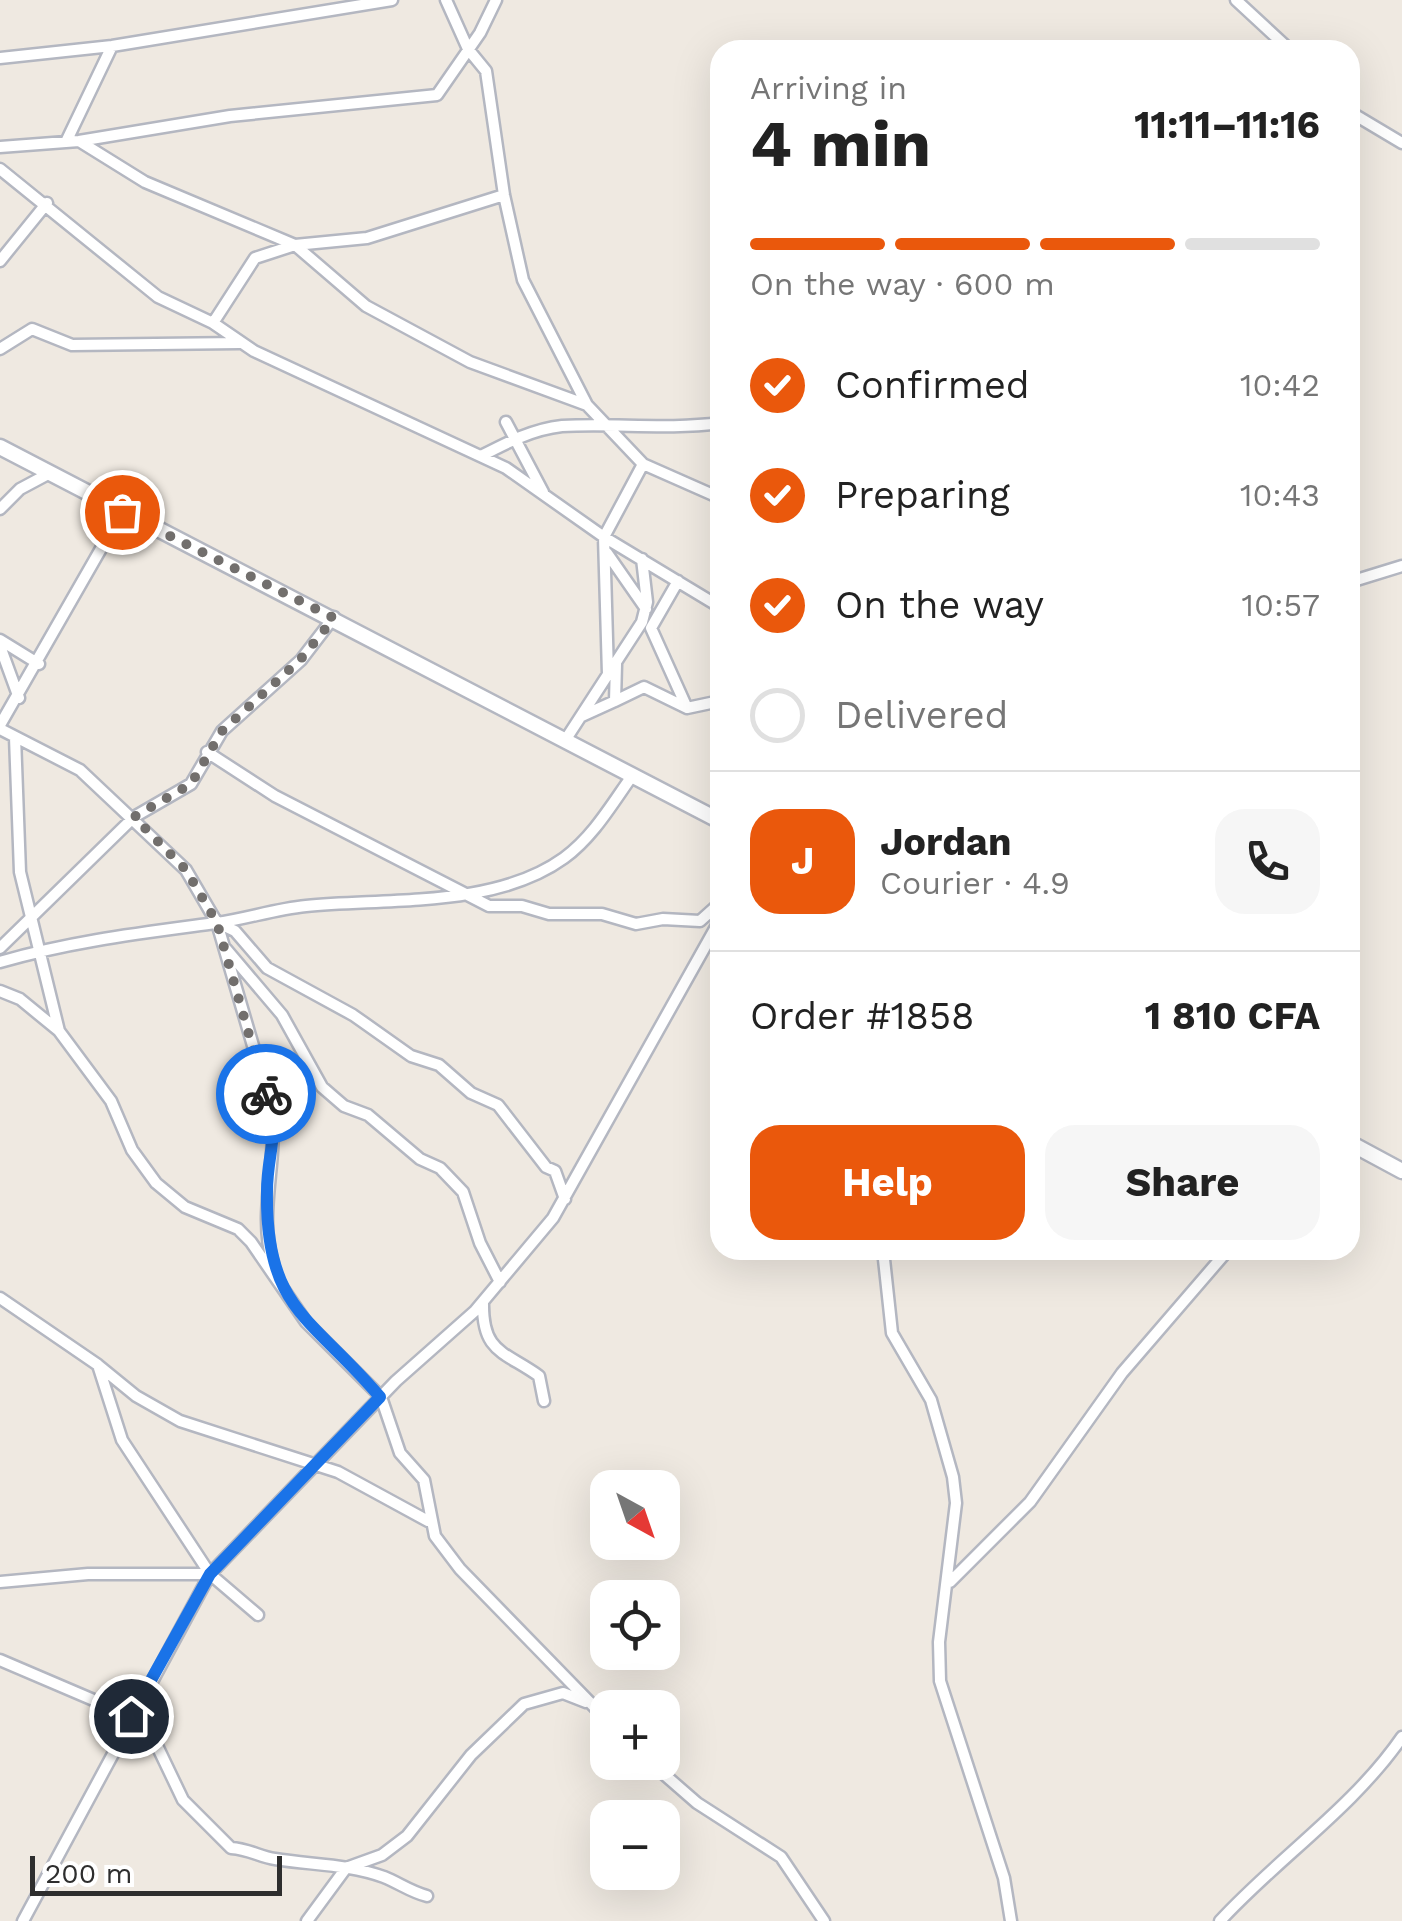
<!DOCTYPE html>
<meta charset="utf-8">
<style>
:root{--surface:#fff;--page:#f6f6f6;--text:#222;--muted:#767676;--line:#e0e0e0;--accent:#ea580c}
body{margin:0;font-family:"Work Sans",sans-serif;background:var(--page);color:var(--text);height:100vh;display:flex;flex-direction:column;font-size:38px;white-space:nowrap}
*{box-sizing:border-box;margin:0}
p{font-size:32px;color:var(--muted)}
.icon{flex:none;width:55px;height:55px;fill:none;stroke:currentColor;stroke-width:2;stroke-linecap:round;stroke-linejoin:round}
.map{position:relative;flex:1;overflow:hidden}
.drawer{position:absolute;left:710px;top:40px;width:650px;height:1220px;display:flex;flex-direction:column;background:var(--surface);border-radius:30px;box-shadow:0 10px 40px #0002}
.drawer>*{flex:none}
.needle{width:65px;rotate:140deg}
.fabs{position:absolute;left:590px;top:1470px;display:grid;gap:20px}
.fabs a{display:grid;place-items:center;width:90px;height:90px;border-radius:20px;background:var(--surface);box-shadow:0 10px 40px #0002;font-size:50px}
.scale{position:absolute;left:30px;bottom:25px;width:252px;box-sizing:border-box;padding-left:10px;border:5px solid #2e2e2e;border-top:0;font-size:28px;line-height:35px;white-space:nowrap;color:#2e2e2e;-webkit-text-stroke:8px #fff;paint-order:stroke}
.pin{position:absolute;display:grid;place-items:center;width:85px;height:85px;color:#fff;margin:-42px;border:5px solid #fff;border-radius:50%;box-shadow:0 2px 10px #0007}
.courier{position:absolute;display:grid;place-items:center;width:100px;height:100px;margin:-50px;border:8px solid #1a73e8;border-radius:50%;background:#fff;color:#222;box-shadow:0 2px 12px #0007}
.overview em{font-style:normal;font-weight:700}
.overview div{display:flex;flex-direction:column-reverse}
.overview{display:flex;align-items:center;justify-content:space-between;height:170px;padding:0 40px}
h1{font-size:65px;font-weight:700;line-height:75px}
.bar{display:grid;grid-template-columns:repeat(4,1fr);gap:15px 10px;align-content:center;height:120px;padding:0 40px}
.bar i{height:12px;border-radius:8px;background:var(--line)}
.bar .current{background:var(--accent)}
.bar p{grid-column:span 4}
.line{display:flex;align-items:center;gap:25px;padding:0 40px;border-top:2px solid var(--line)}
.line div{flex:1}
.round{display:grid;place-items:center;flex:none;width:105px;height:105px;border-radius:30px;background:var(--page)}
ol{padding:0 40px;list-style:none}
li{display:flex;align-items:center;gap:30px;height:110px}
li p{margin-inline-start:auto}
li .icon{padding:10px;border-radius:50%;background:var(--accent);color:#fff;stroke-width:4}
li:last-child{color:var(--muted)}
li i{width:55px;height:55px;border:5px solid var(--line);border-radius:50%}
.primary-button{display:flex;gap:20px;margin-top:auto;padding:20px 40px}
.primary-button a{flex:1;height:115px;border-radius:30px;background:var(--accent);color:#fff;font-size:40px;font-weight:700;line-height:115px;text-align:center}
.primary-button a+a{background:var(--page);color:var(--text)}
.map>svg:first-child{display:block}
</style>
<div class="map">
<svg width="1402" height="1921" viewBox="0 0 1402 1921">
<rect width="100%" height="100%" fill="#efe9e1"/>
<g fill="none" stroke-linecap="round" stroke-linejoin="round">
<g stroke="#b4b7c1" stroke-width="15">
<path id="minor" d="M446 0 468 49 486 71 504 195 523 280 587 405 643 464 604 537 608 674
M1236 0 1290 50
M0 58 112 46 392 0
M1350 112 1402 143
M79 141 145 182 295 245 366 306 470 362 587 405
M66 142 112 46
M0 147 79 141 230 116 437 95 480 33 496 0
M0 169 158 297 213 323 254 351 506 468 604 537 720 607
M0 261 47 203
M213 323 255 258 295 245 367 238 504 195
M0 349 32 329 72 345 239 343
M506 422 543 492
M481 456C506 443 533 429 562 426 615 423 667 430 720 423
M643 464 720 498
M0 509 20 489 50 473
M607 553 646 609
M1350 582 1402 566
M0 640 39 664
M0 646 19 698
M615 701 644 687 687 708 651 628 678 581
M687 708 720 701
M582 716 615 701 616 664
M0 725 122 512
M0 729 80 770 186 870 217 923 271 1107C279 1159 257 1211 273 1264
M15 737 20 872 59 1031
M566 739 642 622 647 602 642 559
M207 752 275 796 489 906H522L549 914H602L636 924 663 919 700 921 720 903
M218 923 235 931 267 968 353 1015 411 1056 439 1065 471 1093 498 1105 546 1167 555 1171 565 1199
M0 948 134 817 191 784 222 731 301 660 334 617
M226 949 282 1015 322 1087 344 1106 368 1115 420 1159 440 1168 463 1192 480 1243 500 1282
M0 962C72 941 142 933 216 923 246 919 275 909 306 906 387 898 495 908 564 858 593 837 612 804 632 776
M0 991 20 999 59 1031 111 1101 132 1150 156 1183 185 1207 238 1229 251 1242 306 1322 381 1397 400 1453 424 1480 435 1536 460 1569 608 1721
M883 1250 892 1333 931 1400 953 1477 956 1503 939 1642 940 1681 1004 1878 1011 1921
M0 1298 98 1365 122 1440 210 1574
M483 1302C482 1353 504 1351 539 1376L544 1401
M98 1365 136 1396 180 1421 338 1472 428 1521
M0 1582 88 1574H210L258 1615
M950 1582 1030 1502 1122 1373 1228 1250
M0 1660 131 1716 150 1731 183 1800 231 1848C249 1849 260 1857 275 1859 312 1865 348 1864 384 1877 399 1883 411 1892 427 1896
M650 1762 697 1803 781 1857 824 1921
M23 1921 210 1574 396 1381 475 1311 553 1218 720 920
M307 1921 346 1868 382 1855 407 1836 471 1755 524 1704 563 1693 586 1702
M1220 1921C1278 1858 1353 1808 1402 1737"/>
</g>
<g stroke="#b4b7c1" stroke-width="19">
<path id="secondary" d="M0 447 720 821
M1350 1143 1402 1171"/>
</g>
<use href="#minor" stroke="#fff" stroke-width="10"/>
<use href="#secondary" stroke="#fff" stroke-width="14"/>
</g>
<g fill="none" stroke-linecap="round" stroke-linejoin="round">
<path stroke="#726f6d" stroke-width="10" stroke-dasharray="0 18" d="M122 512 334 618 300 660 222 731 191 784 134 817 186 870 217 923 266 1094"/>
<path stroke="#1a73e8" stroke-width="12" d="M131 1716 210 1574 380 1397C312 1317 265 1310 267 1191 267 1153 281 1132 266 1094"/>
</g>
</svg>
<div class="fabs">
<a><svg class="needle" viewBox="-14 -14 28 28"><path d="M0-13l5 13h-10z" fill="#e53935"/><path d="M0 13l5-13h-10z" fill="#767676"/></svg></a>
<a><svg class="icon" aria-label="locate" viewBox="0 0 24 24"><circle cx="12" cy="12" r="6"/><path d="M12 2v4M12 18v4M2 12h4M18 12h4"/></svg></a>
<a>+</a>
<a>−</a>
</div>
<div class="scale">200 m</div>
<div class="pin" style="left:122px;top:512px;background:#ea580c"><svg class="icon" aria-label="bag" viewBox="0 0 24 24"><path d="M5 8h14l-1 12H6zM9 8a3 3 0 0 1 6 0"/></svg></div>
<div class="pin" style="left:131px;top:1716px;background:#1f2937"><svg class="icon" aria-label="home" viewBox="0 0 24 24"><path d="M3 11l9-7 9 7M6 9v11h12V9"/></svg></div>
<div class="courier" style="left:266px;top:1094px"><svg class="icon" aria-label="bike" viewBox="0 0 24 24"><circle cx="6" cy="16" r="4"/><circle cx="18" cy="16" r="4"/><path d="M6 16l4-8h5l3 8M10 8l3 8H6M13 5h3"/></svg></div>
<section class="drawer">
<div class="overview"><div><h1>4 min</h1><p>Arriving in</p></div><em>11:11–11:16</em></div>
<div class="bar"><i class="current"></i><i class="current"></i><i class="current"></i><i></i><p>On the way · 600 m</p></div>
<ol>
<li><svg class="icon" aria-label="check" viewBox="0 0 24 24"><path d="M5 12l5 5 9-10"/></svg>Confirmed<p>10:42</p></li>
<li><svg class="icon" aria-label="check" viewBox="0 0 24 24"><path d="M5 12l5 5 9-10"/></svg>Preparing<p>10:43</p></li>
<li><svg class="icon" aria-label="check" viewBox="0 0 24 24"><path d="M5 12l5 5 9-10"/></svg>On the way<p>10:57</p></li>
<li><i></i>Delivered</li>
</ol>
<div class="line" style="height:180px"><b class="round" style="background:var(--accent);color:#fff">J</b><div><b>Jordan</b><p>Courier · 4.9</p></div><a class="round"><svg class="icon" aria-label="phone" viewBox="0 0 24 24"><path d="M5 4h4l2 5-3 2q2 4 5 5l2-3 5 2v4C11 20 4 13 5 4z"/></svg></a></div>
<div class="line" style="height:130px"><div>Order #1858</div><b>1 810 CFA</b></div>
<div class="primary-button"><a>Help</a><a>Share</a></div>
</section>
</div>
